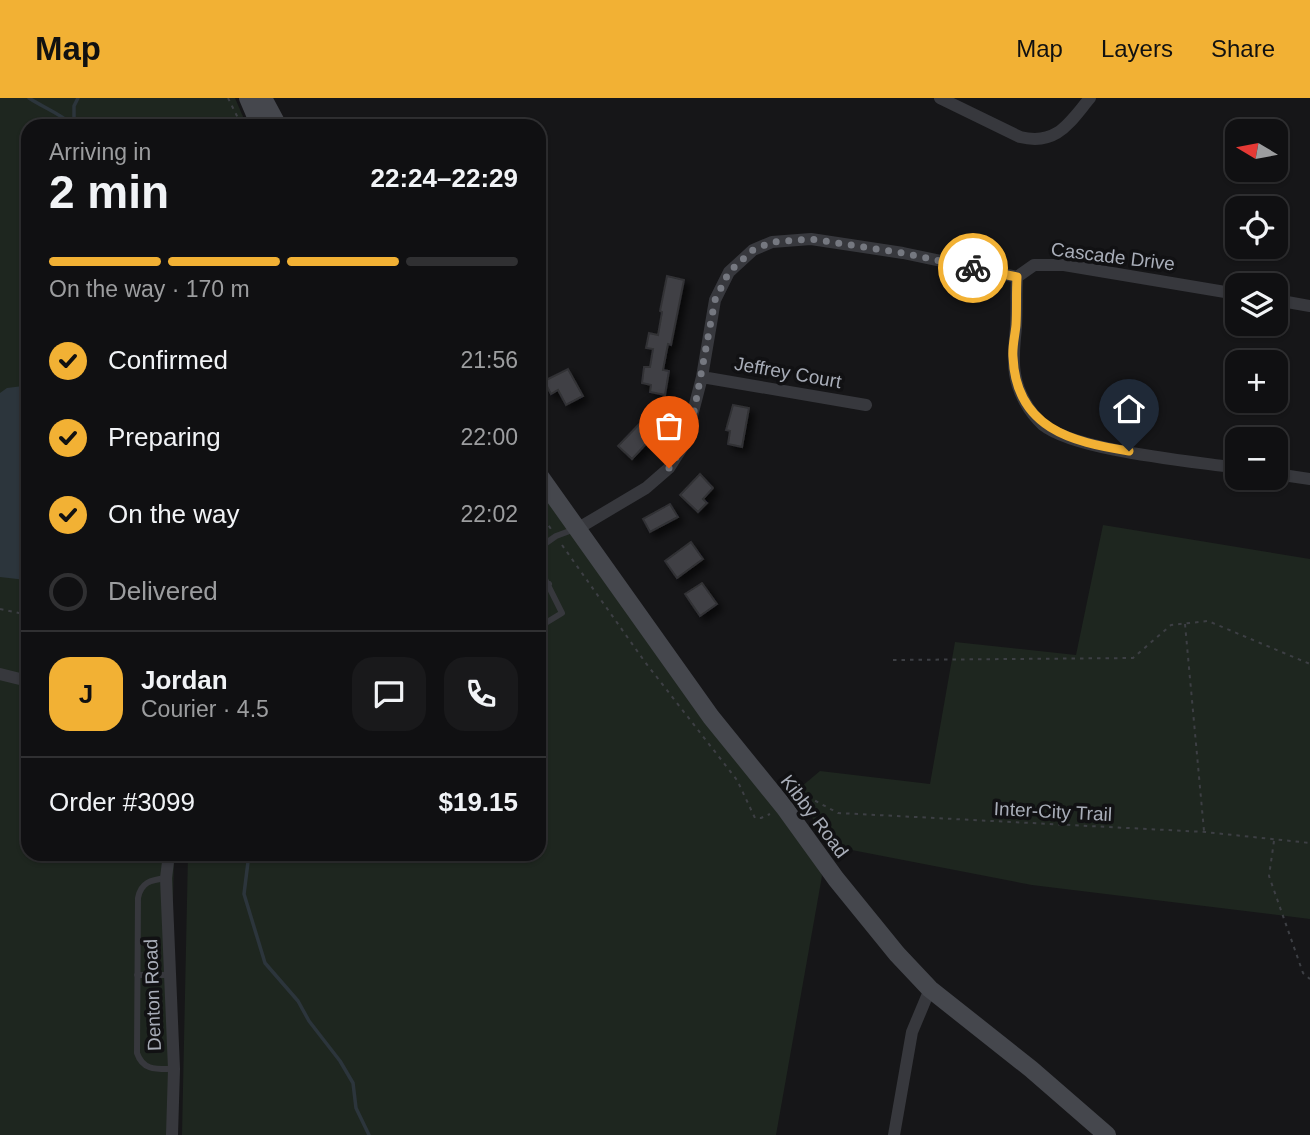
<!DOCTYPE html>
<meta charset="utf-8">
<style>
:root{--surface:#101012;--page:#19191b;--text:#f1f3f6;--muted:#9c9d9f;--line:#303032;--accent:#f2b134}
body{margin:0;font-family:Arial,sans-serif;background:var(--page);color:var(--text);height:100vh;display:flex;flex-direction:column;font-size:26px;white-space:nowrap}
*{box-sizing:border-box;margin:0}
p{font-size:23px;color:var(--muted)}
.icon{flex:none;width:38px;height:38px;fill:none;stroke:currentColor;stroke-width:2;stroke-linecap:round;stroke-linejoin:round}
.map{position:relative;flex:1;overflow:hidden}
.drawer{position:absolute;left:21px;top:21px;width:525px;height:742px;display:flex;flex-direction:column;background:var(--surface);border-radius:21px;box-shadow:0 2px 5px #0004,0 0 0 2px var(--line)}
.drawer>*{flex:none}
.needle{width:46px;rotate:280deg}
.tools{position:absolute;left:1225px;top:21px;display:grid;gap:14px}
.tools a{display:grid;place-items:center;width:63px;height:63px;border-radius:14px;background:var(--surface);box-shadow:0 2px 5px #0004,0 0 0 2px var(--line);font-size:35px}
.pin{position:absolute;display:grid;place-items:center;width:60px;height:60px;color:#fff;margin:-72px -30px;border-radius:50% 50% 50% 0;rotate:-45deg;box-shadow:0 0 7px #0007}
.pin .icon{rotate:45deg}
.courier{position:absolute;display:grid;place-items:center;width:70px;height:70px;margin:-35px;border:5px solid #f2b134;border-radius:50%;background:#fff;color:#222;box-shadow:0 2px 9px #0007}
.overview em{font-style:normal;font-weight:600}
.overview div{display:flex;flex-direction:column-reverse}
.overview{display:flex;align-items:center;justify-content:space-between;height:119px;padding:0 28px}
h1{font-size:46px;font-weight:600;line-height:52px}
.bar{display:grid;grid-template-columns:repeat(4,1fr);gap:10px 7px;align-content:center;height:84px;padding:0 28px}
.bar i{height:9px;border-radius:5px;background:var(--line)}
.bar .active{background:var(--accent)}
.bar p{grid-column:span 4}
.line{display:flex;align-items:center;gap:18px;padding:0 28px;border-top:2px solid var(--line)}
.line div{flex:1}
.round{display:grid;place-items:center;flex:none;width:74px;height:74px;border-radius:21px;background:var(--page)}
ol{padding:0 28px;list-style:none}
li{display:flex;align-items:center;gap:21px;height:77px}
li p{margin-inline-start:auto}
li .icon{padding:7px;border-radius:50%;background:var(--accent);color:#111;stroke-width:4}
li:last-child{color:var(--muted)}
li i{width:38px;height:38px;border:4px solid var(--line);border-radius:50%}
header{display:flex;align-items:center;gap:42px;box-sizing:border-box;height:98px;padding:0 35px;background:var(--accent);color:#111}
header strong{font-size:33px}
nav{display:flex;gap:38px;margin-inline-start:auto;font-size:24px}
.map>svg:first-child{display:block}
</style>
<header>
<strong>Map</strong>
<nav><a>Map</a><a>Layers</a><a>Share</a></nav>
</header>
<div class="map">
<svg width="1310" height="1037" viewBox="0 0 1310 1037">
<defs>
<filter id="shadow"><feDropShadow dx="5" dy="5" stdDeviation="3.5" flood-color="#0009"/></filter>
</defs>
<rect width="100%" height="100%" fill="#161618"/>
<path fill="#1e261f" d="M0 0H235L247 28H28V756H174L168 1037H0Z
M539 388 811 745 822 778 776 1037H182L188 756H539Z
M1103 427 1310 461V821L1032 787 831 748 795 694 820 673 930 686 955 544 1076 557Z"/>
<path fill="#2c353c" d="M23 288 28 289V482H26L0 479V295L7 290Z"/>
<g fill="none" stroke-linecap="round" stroke-linejoin="round">
<path stroke="#2c353c" stroke-width="3.5" d="M29 0C44 10 60 15 74 28
M74 28V8L78 0
M249 756 244 796 265 865 298 903 309 923 340 963 353 985 356 1010 369 1037"/>
</g>
<path fill="#404145" stroke="#303034" stroke-width="2" filter="url(#shadow)" d="M667 178 684 182 671 247 668 246 663 272 669 273 665 297 650 294 651 287 642 285 644 269H650L653 251 646 250 649 235 658 237 662 214 660 213Z
M568 271 583 298 566 307 558 292 551 296 544 283Z
M733 307 749 310 742 349 728 346 730 333 726 332Z
M647 318 660 331 632 361 618 348Z
M700 376 713 390 703 401 707 405 698 414 680 397Z
M670 406 678 419 650 434 643 421Z
M691 444 703 461 677 480 665 463Z
M702 485 717 506 700 518 685 496Z"/>
<g fill="none" stroke-linecap="round" stroke-linejoin="round">
<path stroke="#3d3f44" stroke-width="2" stroke-dasharray="3.5 5" stroke-linecap="butt" d="M228 0 242 28
M539 414 551 431
M562 447 645 564 737 682 755 720H761L770 716
M0 511 28 517
M1185 526 1204 733
M893 562 1133 560 1171 527 1208 523 1310 566
M799 702 810 700 838 715 1205 734 1310 745
M1274 743 1269 778 1303 875 1310 881"/>
<path stroke="#37383d" stroke-width="6" d="M539 450 556 438 575 431
M539 469 562 515 539 529
M539 493 549 486
M166 780C151 782 141 784 138 800L137 955C143 973 157 971 174 971
M137 877H170"/>
<path stroke="#37383d" stroke-width="12" d="M940 0 1020 39C1057 48 1069 25 1090 0
M1017 179C1016 195 1017 211 1016 228 1015 244 1012 259 1015 276 1018 295 1029 314 1043 327 1076 353 1192 363 1237 370
M1276 202 1310 208
M702 279 866 307
M1276 376 1310 381
M577 431 646 390 669 370 685 345 702 279 715 202 729 174 753 152 772 144 811 141 903 155 1017 179 1034 167H1064L1237 196
M0 576 28 583
M169 756 166 780 174 971 172 1037
M894 1037 912 934 930 891"/>
<path stroke="#45474d" stroke-width="18" d="M248 0 260 28
M263 0 278 28
M539 377 711 619 784 709 836 781 897 856 930 891 1031 971 1107 1037"/>
</g>
<g fill="none" stroke-linecap="round" stroke-linejoin="round">
<path stroke="#757880" stroke-width="7" stroke-dasharray="0 12.6" d="M669 370 685 345 693 319 715 202 729 174 753 152 772 144 811 141 903 155 973 170"/>
<path stroke="#f2b134" stroke-width="9" d="M973 170 1017 179C1016 195 1017 211 1016 227 1015 238 1012 249 1013 259 1016 330 1071 344 1129 353"/>
</g>
<g text-anchor="middle" stroke-width="7" stroke-linejoin="round" paint-order="stroke">
<g font-size="19" fill="#a8adb8" stroke="#111113">
<text transform="translate(1113 158) rotate(7)" y="7">Cascade Drive</text>
<text transform="translate(788 274) rotate(10)" y="7">Jeffrey Court</text>
<text transform="translate(1053 713) rotate(3)" y="7">Inter-City Trail</text>
<text transform="translate(815 718) rotate(53)" y="7">Kibby Road</text>
<text transform="translate(152 897) rotate(-92)" y="7">Denton Road</text>
</g>
</g>
</svg>
<div class="tools">
<a><svg class="needle" viewBox="-14 -14 28 28"><path d="M0-13l5 13h-10z" fill="#e53935"/><path d="M0 13l5-13h-10z" fill="#9c9d9f"/></svg></a>
<a><svg class="icon" aria-label="locate" viewBox="0 0 24 24"><circle cx="12" cy="12" r="6"/><path d="M12 2v4M12 18v4M2 12h4M18 12h4"/></svg></a>
<a><svg class="icon" aria-label="layers" viewBox="0 0 24 24"><path d="M12 4l9 5-9 5-9-5zM3 14l9 5 9-5"/></svg></a>
<a>+</a>
<a>−</a>
</div>
<div class="pin" style="left:669px;top:370px;background:#ea580c"><svg class="icon" aria-label="bag" viewBox="0 0 24 24"><path d="M5 8h14l-1 12H6zM9 8a3 3 0 0 1 6 0"/></svg></div>
<div class="pin" style="left:1129px;top:353px;background:#1f2937"><svg class="icon" aria-label="home" viewBox="0 0 24 24"><path d="M3 11l9-7 9 7M6 9v11h12V9"/></svg></div>
<div class="courier" style="left:973px;top:170px"><svg class="icon" aria-label="bike" viewBox="0 0 24 24"><circle cx="6" cy="16" r="4"/><circle cx="18" cy="16" r="4"/><path d="M6 16l4-8h5l3 8M10 8l3 8H6M13 5h3"/></svg></div>
<section class="drawer">
<div class="overview"><div><h1>2 min</h1><p>Arriving in</p></div><em>22:24–22:29</em></div>
<div class="bar"><i class="active"></i><i class="active"></i><i class="active"></i><i></i><p>On the way · 170 m</p></div>
<ol>
<li><svg class="icon" aria-label="check" viewBox="0 0 24 24"><path d="M5 12l5 5 9-10"/></svg>Confirmed<p>21:56</p></li>
<li><svg class="icon" aria-label="check" viewBox="0 0 24 24"><path d="M5 12l5 5 9-10"/></svg>Preparing<p>22:00</p></li>
<li><svg class="icon" aria-label="check" viewBox="0 0 24 24"><path d="M5 12l5 5 9-10"/></svg>On the way<p>22:02</p></li>
<li><i></i>Delivered</li>
</ol>
<div class="line" style="height:126px"><b class="round" style="background:var(--accent);color:#111">J</b><div><b>Jordan</b><p>Courier · 4.5</p></div><a class="round"><svg class="icon" aria-label="chat" viewBox="0 0 24 24"><path d="M4 5h16v11H9l-5 4z"/></svg></a><a class="round"><svg class="icon" aria-label="phone" viewBox="0 0 24 24"><path d="M5 4h4l2 5-3 2q2 4 5 5l2-3 5 2v4C11 20 4 13 5 4z"/></svg></a></div>
<div class="line" style="height:91px"><div>Order #3099</div><b>$19.15</b></div>
</section>
</div>
